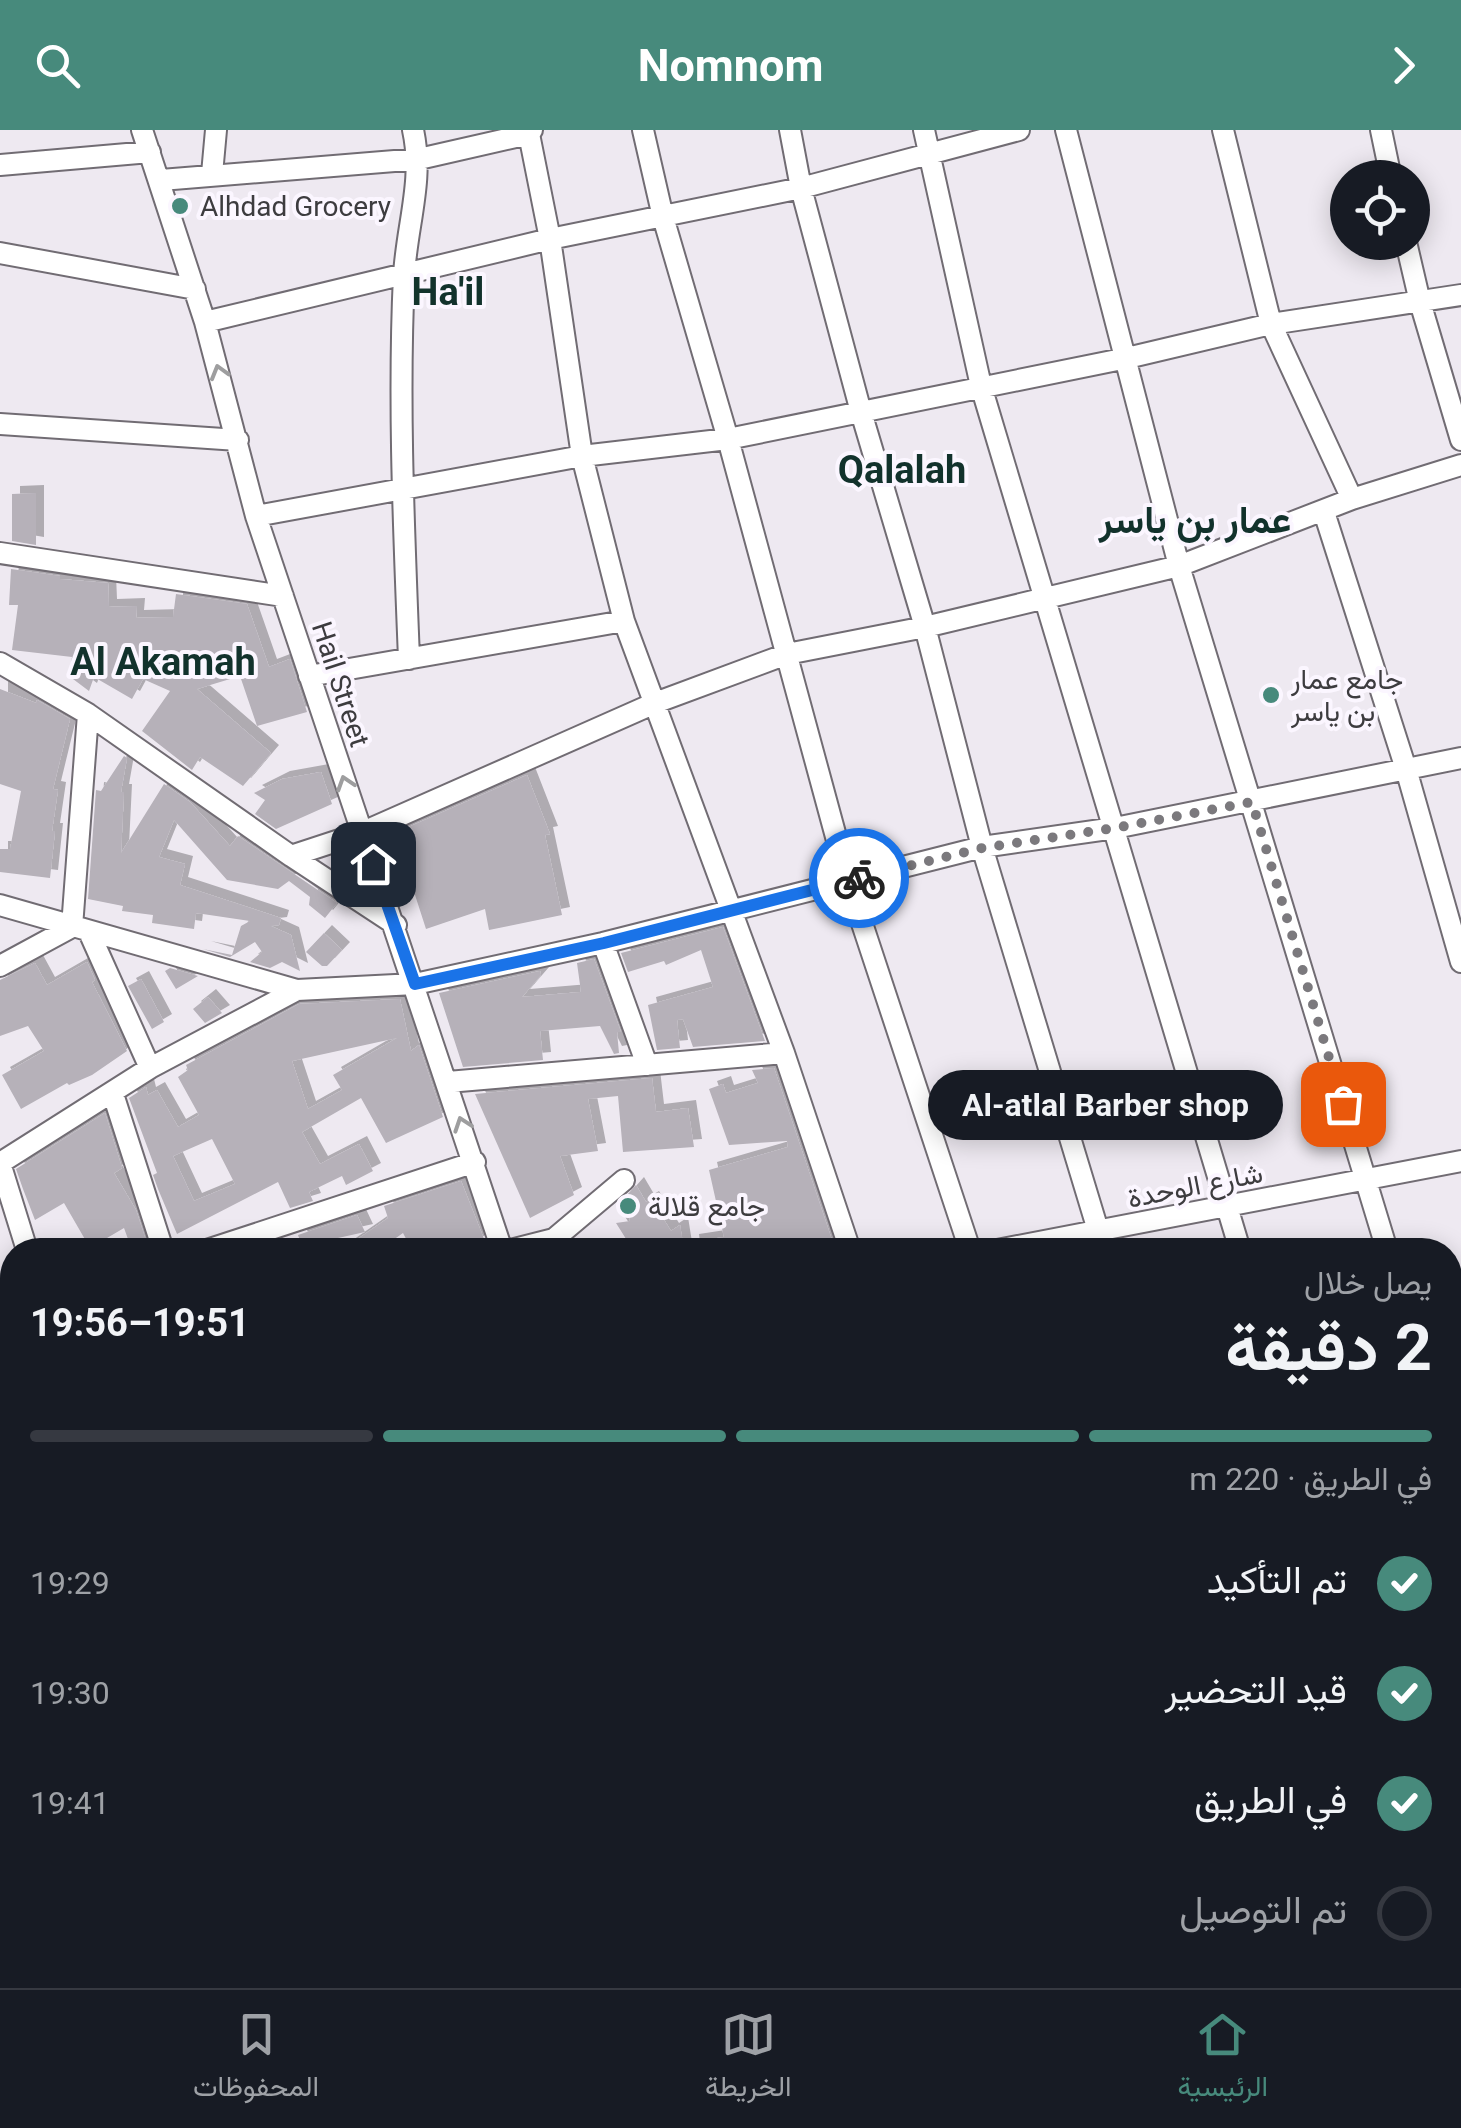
<!DOCTYPE html>
<html lang="ar">
<meta charset="utf-8">
<style>
:root{--surface:#171b24;--page:#20242c;--text:#f1f3f6;--muted:#9ea1a6;--line:#363941;--accent:#478a7c}
body{margin:0;font-family:Roboto,Vazirmatn,sans-serif;background:var(--page);color:var(--text);direction:rtl;height:100vh;display:flex;flex-direction:column;font-size:38px;white-space:nowrap}
*{box-sizing:border-box;margin:0}
p{font-size:32px;color:var(--muted)}
.icon{flex:none;width:55px;height:55px;fill:none;stroke:currentColor;stroke-width:2;stroke-linecap:round;stroke-linejoin:round}
.map{position:relative;flex:1;overflow:hidden;direction:ltr}
.details{position:absolute;left:0px;top:1108px;width:1462px;height:752px;display:flex;flex-direction:column;background:var(--surface);border-radius:40px 40px 0 0;box-shadow:0 5px 25px #0003;direction:rtl}
.details>*{flex:none}
.controls{position:absolute;left:1330px;top:30px;display:grid;gap:20px}
.controls a{display:grid;place-items:center;width:100px;height:100px;border-radius:50%;background:var(--surface);box-shadow:0 5px 25px #0003;font-size:50px}
.pin{position:absolute;display:grid;place-items:center;width:85px;height:85px;color:#fff;margin:-42px;border-radius:20px;box-shadow:0 5px 15px #0006}
.courier{position:absolute;display:grid;place-items:center;width:100px;height:100px;margin:-50px;border:8px solid #1a73e8;border-radius:50%;background:#fff;color:#222;box-shadow:0 2px 12px #0007}
.bubble{position:absolute;height:70px;border-radius:35px;background:var(--surface);box-shadow:0 5px 25px #0003;font-size:32px;font-weight:700;line-height:70px;text-align:center;direction:rtl}
.summary em{font-style:normal;font-weight:700}
.summary div{display:flex;flex-direction:column-reverse}
.summary{display:flex;align-items:center;justify-content:space-between;height:170px;padding:0 30px}
h1{font-size:65px;font-weight:700;line-height:75px}
.bar{display:grid;grid-template-columns:repeat(4,1fr);gap:15px 10px;align-content:center;height:120px;padding:0 30px}
.bar i{height:12px;border-radius:8px;background:var(--line)}
.bar .selected{background:var(--accent)}
.bar p{grid-column:span 4}
ol{padding:0 30px;list-style:none}
li{display:flex;align-items:center;gap:30px;height:110px}
li p{margin-inline-start:auto}
li .icon{padding:10px;border-radius:50%;background:var(--accent);color:#fff;stroke-width:4}
li:last-child{color:var(--muted)}
li i{width:55px;height:55px;border:5px solid var(--line);border-radius:50%}
header{display:flex;justify-content:space-between;align-items:center;height:130px;padding:0 30px;background:var(--accent);color:#fff;font-size:45px;font-weight:700}
.dock{display:flex;justify-content:space-around;align-items:center;height:140px;border-top:2px solid var(--line);background:var(--surface);font-size:28px;color:var(--muted)}
.dock a{display:grid;justify-items:center;gap:5px}
.dock .selected{color:var(--accent)}
.map>svg:first-child{display:block}
</style>
<header><svg class="icon" aria-label="forward" viewBox="0 0 24 24"><path d="M9 5l7 7-7 7"/></svg>Nomnom<svg class="icon" aria-label="search" viewBox="0 0 24 24"><circle cx="10" cy="10" r="6"/><path d="M15 15l6 6"/></svg></header>
<div class="map">
<svg width="1461" height="1858" viewBox="0 0 1461 1858">
<defs>
<filter id="shadow"><feDropShadow dx="8" dy="-8" stdDeviation="0" flood-color="#0004"/></filter>
</defs>
<rect width="100%" height="100%" fill="#eee9f1"/>
<path fill="#b6b1b9" fill-rule="evenodd" filter="url(#shadow)" d="M36 363V415L12 411V364Z
M11 439 60 446V449L108 453 109 477 137 476 136 488 173 487 176 464 247 474 269 537 290 529 307 582 257 596 240 546 197 559 271 623 243 656 200 627 192 640 142 601 170 561 143 549 132 569 94 547 89 561 69 546 72 527 12 520 18 475H9Z
M0 559 36 573 37 570 70 589 53 659 58 660 52 701H55L50 748 0 742V719H10L21 661 0 654Z
M124 626 127 628 121 662H124L121 723 164 654 190 672 230 716 238 706 337 773 325 788 309 775 310 767 289 751 278 759 227 750 174 690 159 727 185 734 180 755 281 788 279 795 271 796 291 805 300 841 282 832 270 838 250 832 262 822 255 812 230 827 203 819 232 825 241 796 250 791 196 783 194 799 152 793 153 785 122 781 123 776 88 769 96 660 101 661Z
M321 642 332 674 276 699 255 684 265 670 254 663 282 649Z
M527 645 550 704 545 705 562 785 489 800 485 779 426 799 395 703Z
M723 797 765 911 693 917 683 889 677 890 680 918 657 920 648 875 713 857 701 820 666 835 664 831 628 842 621 823Z
M324 803 342 820 327 836H322L306 822Z
M594 829 621 902H617L619 923 614 924 600 896 540 901 543 930 463 937 439 863 540 841 541 845 522 867 581 862 577 833Z
M87 832 95 850 92 852 127 921 92 945 69 955 67 953 21 979 2 945 44 921 28 896 0 906V850L35 833 47 855Z
M170 838 198 846 176 859 165 841Z
M141 849 164 892 152 899 128 856Z
M208 867 222 883 205 893 193 879Z
M400 869 411 921 419 915 443 987 386 1013 361 968 302 1002 320 1034 359 1014 373 1041 346 1055 342 1046 309 1062 313 1071 290 1078 278 1052 177 1104 158 1059 153 1045 157 1043 129 968 146 957 148 965 157 960 178 997 199 985 178 947 188 940 186 935 299 874ZM397 908 333 945 342 960 308 979 292 931ZM212 1009 235 1054 194 1071 173 1026Z
M774 938 834 1116 802 1120 800 1112 774 1120H692L691 1112 724 1107 709 1040 788 1017 787 1011 729 1015 709 959 723 954 726 963 758 953 752 940Z
M652 948 656 982 688 978 694 1017 623 1022 618 966 588 969 598 1021 560 1026 574 1065 530 1088 475 964Z
M105 983 122 1038 114 1043 136 1080 149 1120H132L124 1098 90 1118 64 1073 35 1090 23 1059 16 1039Z
M461 1051 484 1109 465 1120H412L403 1103 379 1120H342L388 1088 384 1076Z
M636 1055 646 1072 651 1069 671 1101 680 1095 684 1120H633L616 1093 630 1091 627 1065Z
M357 1085 365 1102 302 1116 298 1105Z"/>
<g fill="none" stroke-linecap="round" stroke-linejoin="round">
<g stroke="#716c73" stroke-width="24">
<path id="minor" d="M142 0 205 192 256 386 502 1120
M643 0 663 87 728 309 848 751 970 1120
M790 0 801 58 861 282 925 497 982 717 1104 1120
M924 0 981 256 1240 1120
M1066 0 1179 436 1387 1120
M1223 0 1271 194 1352 369
M1381 0 1391 48
M529 4 550 109 582 326 624 491 784 923 850 1120
M0 35 150 22
M212 44 216 0
M161 50 419 29 529 4 532 0
M1406 112 1420 172 1461 310
M0 123 195 159
M205 192 550 109 801 58 1019 0
M0 294 238 310
M1324 382 1406 639 1461 832
M256 386 582 326 728 309 1127 228 1271 194 1461 165
M0 423 283 466
M409 529C404 401 398 272 404 145 407 94 424 50 413 0
M0 533 88 584 291 726 361 703 655 573 787 524 925 497 1179 436 1352 369 1461 335
M309 546 624 491
M291 726 396 795
M0 775 297 860 415 854 603 813 982 717 1115 698 1461 628
M89 802 150 938
M603 813 647 935
M0 836 72 797 88 584
M448 952 784 923
M113 964 163 1120
M0 1033 150 938 297 860
M0 1033 27 1120
M207 1120 475 1032
M510 1120 554 1109 624 1050
M997 1120 1461 1031
M1450 1199 1461 1196
M1450 1322 1461 1358
M0 1339 12 1337
M1450 1402 1461 1398
M0 1636 12 1631
M0 1817 11 1858
M375 1848 379 1858
M709 1848 712 1858
M223 1858 253 1848"/>
</g>
<use href="#minor" stroke="#fff" stroke-width="20"/>
</g>
<defs><path id="oneway-chevron" d="M-2-3.5L2.5 0L-2 3.5" fill="none" stroke-width="1.6" stroke-linecap="round" stroke-linejoin="round" transform="scale(2.5)"/></defs>
<g stroke="#9e9e9f">
<use href="#oneway-chevron" transform="translate(219 242) rotate(-106)"/>
<use href="#oneway-chevron" transform="translate(345 653) rotate(-108)"/>
<use href="#oneway-chevron" transform="translate(462 994) rotate(-109)"/>
</g>
<g fill="none" stroke-linecap="round" stroke-linejoin="round">
<path stroke="#7b797d" stroke-width="10" stroke-dasharray="0 18" d="M859 748 982 718 1115 698 1252 672 1343 974"/>
<path stroke="#1a73e8" stroke-width="12" d="M373 734 415 854 604 813 859 748"/>
</g>
<g fill="#478a7c" stroke="#fbf6ff" stroke-width="4">
<circle cx="180" cy="76" r="10"/>
<circle cx="1271" cy="565" r="10"/>
<circle cx="628" cy="1076" r="10"/>
</g>
<g text-anchor="middle" stroke-width="8" stroke-linejoin="round" paint-order="stroke">
<g font-size="28" fill="#3d3c3f" stroke="#fbf6ff" text-anchor="start">
<text x="200" y="86">Alhdad Grocery</text>
<text x="1291" y="559">جامع عمار<tspan x="1291" dy="32">بن ياسر</tspan></text>
<text x="648" y="1086">جامع قلالة</text>
</g>
<g font-size="28" fill="#3d3c3f" stroke="#fbf6ff">
<text transform="translate(341 554) rotate(72)" y="10">Hail Street</text>
<text transform="translate(1195 1055) rotate(-11)" y="10">شارع الوحدة</text>
</g>
<g font-size="38" font-weight="bold" fill="#12322c" stroke="#fbf6ff">
<text x="448" y="175">Ha'il</text>
<text x="902" y="353">Qalalah</text>
<text x="1195" y="403">عمار بن ياسر</text>
<text x="163" y="545">Al Akamah</text>
</g>
</g>
</svg>
<div class="controls">
<a><svg class="icon" aria-label="locate" viewBox="0 0 24 24"><circle cx="12" cy="12" r="6"/><path d="M12 2v4M12 18v4M2 12h4M18 12h4"/></svg></a>
</div>
<div class="pin" style="left:1343px;top:974px;background:#ea580c"><svg class="icon" aria-label="bag" viewBox="0 0 24 24"><path d="M5 8h14l-1 12H6zM9 8a3 3 0 0 1 6 0"/></svg></div>
<div class="pin" style="left:373px;top:734px;background:#1f2937"><svg class="icon" aria-label="home" viewBox="0 0 24 24"><path d="M3 11l9-7 9 7M6 9v11h12V9"/></svg></div>
<div class="courier" style="left:859px;top:748px"><svg class="icon" aria-label="bike" viewBox="0 0 24 24"><circle cx="6" cy="16" r="4"/><circle cx="18" cy="16" r="4"/><path d="M6 16l4-8h5l3 8M10 8l3 8H6M13 5h3"/></svg></div>
<div class="bubble" style="left:928px;top:940px;width:355px">Al-atlal Barber shop</div>
<section class="details">
<div class="summary"><div><h1>2 دقيقة</h1><p>يصل خلال</p></div><em>19:51–19:56</em></div>
<div class="bar"><i class="selected"></i><i class="selected"></i><i class="selected"></i><i></i><p>في الطريق · 220 m</p></div>
<ol>
<li><svg class="icon" aria-label="check" viewBox="0 0 24 24"><path d="M5 12l5 5 9-10"/></svg>تم التأكيد<p>19:29</p></li>
<li><svg class="icon" aria-label="check" viewBox="0 0 24 24"><path d="M5 12l5 5 9-10"/></svg>قيد التحضير<p>19:30</p></li>
<li><svg class="icon" aria-label="check" viewBox="0 0 24 24"><path d="M5 12l5 5 9-10"/></svg>في الطريق<p>19:41</p></li>
<li><i></i>تم التوصيل</li>
</ol>
</section>
</div>
<nav class="dock">
<a class="selected"><svg class="icon" aria-label="home" viewBox="0 0 24 24"><path d="M3 11l9-7 9 7M6 9v11h12V9"/></svg>الرئيسية</a>
<a><svg class="icon" aria-label="map" viewBox="0 0 24 24"><path d="M3 6l6-2 6 2 6-2v14l-6 2-6-2-6 2zM9 4v14M15 6v14"/></svg>الخريطة</a>
<a><svg class="icon" aria-label="saved" viewBox="0 0 24 24"><path d="M7 4h10v16l-5-4-5 4z"/></svg>المحفوظات</a>
</nav>
